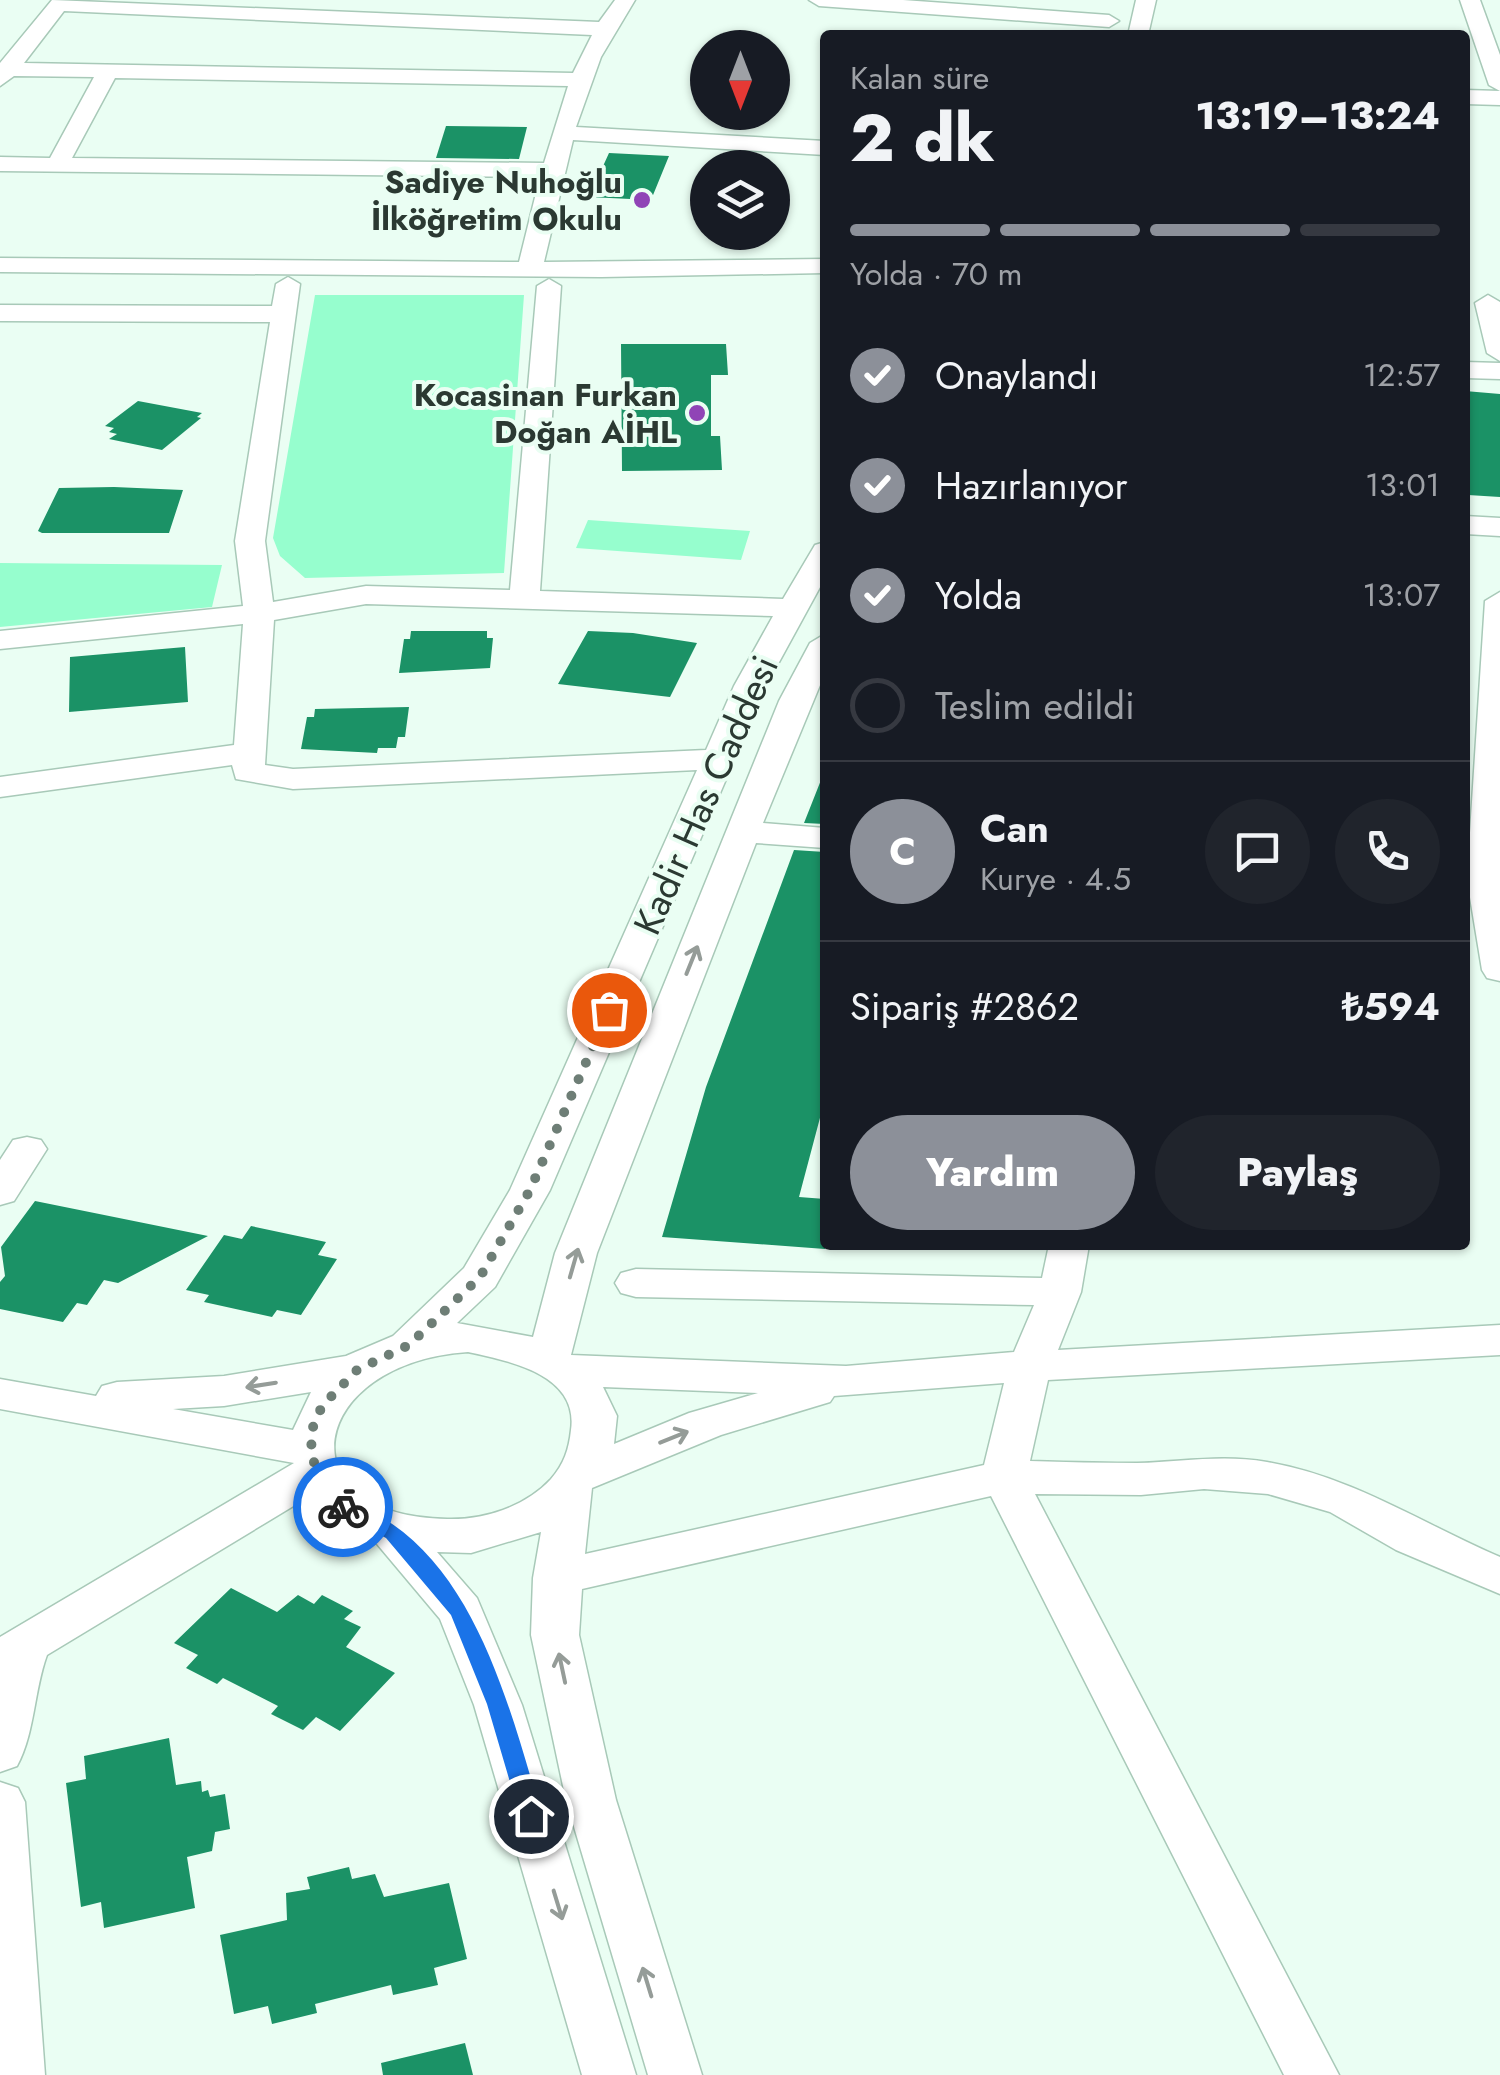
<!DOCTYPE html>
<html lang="tr">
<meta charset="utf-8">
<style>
:root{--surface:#171b24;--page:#20242c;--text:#f1f3f6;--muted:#9ea1a6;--line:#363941;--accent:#8c9099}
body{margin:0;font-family:Jost,sans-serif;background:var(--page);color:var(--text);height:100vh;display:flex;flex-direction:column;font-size:38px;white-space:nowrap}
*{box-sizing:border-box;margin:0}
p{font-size:32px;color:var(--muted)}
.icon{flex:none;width:55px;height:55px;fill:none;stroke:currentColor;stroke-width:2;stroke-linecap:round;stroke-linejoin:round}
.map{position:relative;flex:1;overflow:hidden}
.details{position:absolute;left:820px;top:30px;width:650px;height:1220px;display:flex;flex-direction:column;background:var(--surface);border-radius:10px;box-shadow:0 2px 8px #0004}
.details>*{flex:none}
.needle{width:65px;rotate:180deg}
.buttons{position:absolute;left:690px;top:30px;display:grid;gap:20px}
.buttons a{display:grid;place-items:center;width:100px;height:100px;border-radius:50%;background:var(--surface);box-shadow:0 2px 8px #0004;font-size:50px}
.pin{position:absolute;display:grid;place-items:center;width:85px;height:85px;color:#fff;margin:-42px;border:5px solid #fff;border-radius:50%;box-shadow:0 2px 10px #0007}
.courier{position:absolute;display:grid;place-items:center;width:100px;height:100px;margin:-50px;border:8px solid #1a73e8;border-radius:50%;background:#fff;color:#222;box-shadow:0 2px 12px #0007}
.summary em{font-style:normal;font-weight:800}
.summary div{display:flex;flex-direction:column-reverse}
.summary{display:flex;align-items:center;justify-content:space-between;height:170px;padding:0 30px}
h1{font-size:65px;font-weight:800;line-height:75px}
.bar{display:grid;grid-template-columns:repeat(4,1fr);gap:15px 10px;align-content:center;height:120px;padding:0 30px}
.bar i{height:12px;border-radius:8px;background:var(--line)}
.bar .active{background:var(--accent)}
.bar p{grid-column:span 4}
.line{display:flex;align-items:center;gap:25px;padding:0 30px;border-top:2px solid var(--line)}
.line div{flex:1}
.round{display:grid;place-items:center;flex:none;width:105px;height:105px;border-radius:52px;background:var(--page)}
ol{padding:0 30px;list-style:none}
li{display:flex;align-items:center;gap:30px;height:110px}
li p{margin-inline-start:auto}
li .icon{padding:10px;border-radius:50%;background:var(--accent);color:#fff;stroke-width:4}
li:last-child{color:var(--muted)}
li i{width:55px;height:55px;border:5px solid var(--line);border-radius:50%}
.action{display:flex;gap:20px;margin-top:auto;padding:20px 30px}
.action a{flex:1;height:115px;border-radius:60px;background:var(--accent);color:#fff;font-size:40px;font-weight:800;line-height:115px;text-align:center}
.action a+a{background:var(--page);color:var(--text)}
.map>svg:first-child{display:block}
</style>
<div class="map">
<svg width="1500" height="2075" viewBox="0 0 1500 2075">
<rect width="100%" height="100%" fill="#eafef3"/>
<path fill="#96fece" d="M315 295H524L504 573 305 578 280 556 273 538Z
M588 520 750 531 741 560 576 548Z
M0 563 222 565 212 607 0 627Z"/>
<path fill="#1b9266" d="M446 126 527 127 519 159 436 158Z
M609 153 669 156 651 200 589 197Z
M621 344H726L728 375H711V436H720L722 470 622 471Z
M1465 391 1500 394V497L1468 495Z
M138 401 202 413 197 417 201 418 162 450 109 439 117 434 109 432 114 428 105 426Z
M59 488 114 487 183 490 169 533H42L38 531Z
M411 631H487V638H493L490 668 399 673 404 639H410Z
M588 631 633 633 697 643 670 697 558 684Z
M185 647 188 702 69 712 70 657Z
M409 707 405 737H398L396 748H378L377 753 301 749 307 717H314L315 709Z
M823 775 825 824 804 823Z
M794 850 825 852V1099L799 1197 825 1199V1249L662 1237 706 1087Z
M35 1201 208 1236 118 1283 104 1280 87 1305 77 1303 63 1322 0 1309V1282L5 1276 1 1247Z
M251 1226 326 1242 318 1255 337 1259 301 1315 277 1310 272 1317 204 1302 209 1295 186 1290 224 1235 242 1239Z
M231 1588 277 1612 298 1595 314 1604 322 1595 353 1611 344 1619 361 1627 346 1647 395 1673 340 1731 316 1717 303 1730 271 1714 278 1706 223 1678 217 1684 186 1668 198 1655 174 1643Z
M169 1738 176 1785 201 1781 202 1792 208 1790 210 1797 225 1794 230 1829 215 1832 212 1851 187 1857 195 1908 104 1928 101 1902 81 1907 66 1783 86 1779 84 1756Z
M349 1867 352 1879 375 1874 384 1897 449 1883 467 1959 434 1968 438 1985 393 1995 391 1985 315 2004 317 2013 272 2024 268 2006 234 2014 220 1935 287 1920 286 1893 310 1889 307 1877Z
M465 2043 473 2075H383L381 2063Z"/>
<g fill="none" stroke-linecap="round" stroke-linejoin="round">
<g stroke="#a8c9b8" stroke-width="3">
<path id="minor" d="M52 0 599 22 615 0H635L601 57 576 127 825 141V155L573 140 544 262 825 259V273L601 277 0 272V258L519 262 540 177 0 171V157L50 158 94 77 14 76 0 86V63ZM64 11 592 35 573 73 24 63ZM115 78 568 86 544 163 72 158Z
M809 0H903L1109 15 1119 21 1109 27 819 6Z
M1136 0H1156L1148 35H1128Z
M1460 0H1480L1500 55V91L1489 85Z
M1465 90 1500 91V105L1465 104Z
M288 277 300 284 265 541 273 602 366 586 510 590 537 286 549 279 561 286 540 591 783 599 815 545 825 542V578L766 686 550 1190 495 1287 457 1323 533 1337 555 1253 779 701 810 643 825 634V673L763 823 825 828V848L756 843 597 1253 571 1355 846 1366 1014 1352 1034 1305 636 1297 621 1293 615 1283 621 1273 636 1269 1042 1278 1049 1245H1089L1081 1292 1058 1350 1500 1325V1355L1048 1380 1030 1461C1066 1462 1102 1463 1137 1463 1181 1462 1223 1454 1267 1462 1351 1476 1423 1524 1500 1557V1594L1396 1550 1330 1512 1268 1494 1204 1489 1141 1495 1035 1494 1339 2075H1284L991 1496 582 1589 579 1635 616 1800 702 2075H648L566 1800 531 1635 533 1578 541 1532 471 1553 437 1552 477 1598 522 1705 636 2075H582L474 1705 440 1619 377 1544 341 1528 310 1496 47 1655C34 1690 35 1733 17 1766L0 1772V1637L294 1463 0 1409V1379L96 1396 102 1386 117 1382 224 1376 346 1356 393 1336 464 1268 510 1190 697 770 293 789 236 779 232 765 0 797V777L234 745 243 624 0 649V631L243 606 235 541 270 322 0 321V305L272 306 276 284ZM366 604 773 616 734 686 706 750 293 769 265 765 274 620ZM468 1352C509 1361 579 1374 571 1430 569 1449 564 1464 551 1479 525 1507 484 1520 447 1519 281 1516 307 1363 468 1352ZM1004 1383 984 1465 585 1554 592 1488 721 1435 830 1402 834 1396ZM603 1387 758 1393 689 1413 614 1444 617 1416ZM311 1392 293 1430 173 1409 224 1406Z
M1488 295 1500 302V361L1487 353 1475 303Z
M1465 362 1500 363V379L1465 378Z
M1465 516 1500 518V536L1465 534Z
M1500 592V981L1487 978 1482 970 1467 879 1485 601Z
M27 1137 41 1140 47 1149 14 1201 0 1205V1160L13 1140Z
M0 1782 18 1788 25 1802 45 2075H0Z"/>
</g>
<use href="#minor" fill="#fff" fill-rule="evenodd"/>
</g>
<defs><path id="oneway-shaft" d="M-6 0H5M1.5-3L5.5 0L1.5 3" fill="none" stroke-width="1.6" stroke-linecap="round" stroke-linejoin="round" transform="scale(2.5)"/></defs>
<g stroke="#959c98">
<use href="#oneway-shaft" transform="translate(692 960) rotate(-68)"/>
<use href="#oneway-shaft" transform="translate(574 1263) rotate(-74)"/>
<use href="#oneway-shaft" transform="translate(261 1385) rotate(171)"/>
<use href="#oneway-shaft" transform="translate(674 1437) rotate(-22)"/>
<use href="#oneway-shaft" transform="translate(562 1668) rotate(-102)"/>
<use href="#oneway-shaft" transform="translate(558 1905) rotate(73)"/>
<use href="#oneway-shaft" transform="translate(647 1982) rotate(-107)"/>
</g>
<path fill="#1a73e8" d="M343 1500C471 1540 508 1703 542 1816L539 1822H523L520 1816 487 1704 451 1615 386 1538 336 1512V1502Z"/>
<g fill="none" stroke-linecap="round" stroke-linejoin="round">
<path stroke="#6e7e76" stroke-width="10" stroke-dasharray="0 18" d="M343 1507 316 1471 311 1449 313 1427 322 1406 357 1370 409 1345 480 1277 530 1190 609 1010"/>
</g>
<g fill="#9044b6" stroke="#eafef3" stroke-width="4">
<circle cx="642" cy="200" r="10"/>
<circle cx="697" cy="413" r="10"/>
</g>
<g text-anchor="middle" stroke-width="8" stroke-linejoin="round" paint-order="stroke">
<g font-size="32" font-weight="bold" fill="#2b3932" stroke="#eafef3" text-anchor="end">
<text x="622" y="193">Sadiye Nuhoğlu<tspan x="622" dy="37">İlköğretim Okulu</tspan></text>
<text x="677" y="406">Kocasinan Furkan<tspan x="677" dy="37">Doğan AİHL</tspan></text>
</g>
<g font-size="38" fill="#2b3932" stroke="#eafef3">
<text transform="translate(706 795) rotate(-66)" y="13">Kadir Has Caddesi</text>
</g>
</g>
</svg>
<div class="buttons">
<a><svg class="needle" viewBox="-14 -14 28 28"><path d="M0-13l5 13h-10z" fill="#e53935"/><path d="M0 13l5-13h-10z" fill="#9ea1a6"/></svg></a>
<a><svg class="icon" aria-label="layers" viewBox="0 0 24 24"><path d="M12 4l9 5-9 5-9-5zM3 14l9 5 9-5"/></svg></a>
</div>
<div class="pin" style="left:609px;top:1010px;background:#ea580c"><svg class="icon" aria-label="bag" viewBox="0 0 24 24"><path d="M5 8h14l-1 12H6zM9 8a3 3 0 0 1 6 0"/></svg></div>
<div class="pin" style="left:531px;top:1816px;background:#1f2937"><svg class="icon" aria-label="home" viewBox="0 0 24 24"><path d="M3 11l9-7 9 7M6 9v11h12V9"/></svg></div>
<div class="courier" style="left:343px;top:1507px"><svg class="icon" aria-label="bike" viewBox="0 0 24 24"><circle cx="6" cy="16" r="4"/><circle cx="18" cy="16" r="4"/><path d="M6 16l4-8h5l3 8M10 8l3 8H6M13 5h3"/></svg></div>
<section class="details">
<div class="summary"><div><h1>2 dk</h1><p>Kalan süre</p></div><em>13:19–13:24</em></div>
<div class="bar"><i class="active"></i><i class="active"></i><i class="active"></i><i></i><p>Yolda · 70 m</p></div>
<ol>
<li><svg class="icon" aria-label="check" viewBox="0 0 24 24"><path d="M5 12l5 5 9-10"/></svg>Onaylandı<p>12:57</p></li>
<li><svg class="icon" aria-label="check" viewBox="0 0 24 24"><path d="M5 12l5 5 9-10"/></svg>Hazırlanıyor<p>13:01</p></li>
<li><svg class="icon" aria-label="check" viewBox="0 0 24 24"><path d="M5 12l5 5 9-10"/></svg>Yolda<p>13:07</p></li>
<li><i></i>Teslim edildi</li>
</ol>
<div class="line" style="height:180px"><b class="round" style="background:var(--accent);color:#fff">C</b><div><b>Can</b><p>Kurye · 4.5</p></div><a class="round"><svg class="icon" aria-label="chat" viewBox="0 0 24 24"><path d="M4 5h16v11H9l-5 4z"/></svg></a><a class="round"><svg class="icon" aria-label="phone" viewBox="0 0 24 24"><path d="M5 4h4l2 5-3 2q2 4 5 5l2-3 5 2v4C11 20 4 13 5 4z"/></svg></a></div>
<div class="line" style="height:130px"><div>Sipariş #2862</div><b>₺594</b></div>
<div class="action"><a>Yardım</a><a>Paylaş</a></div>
</section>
</div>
